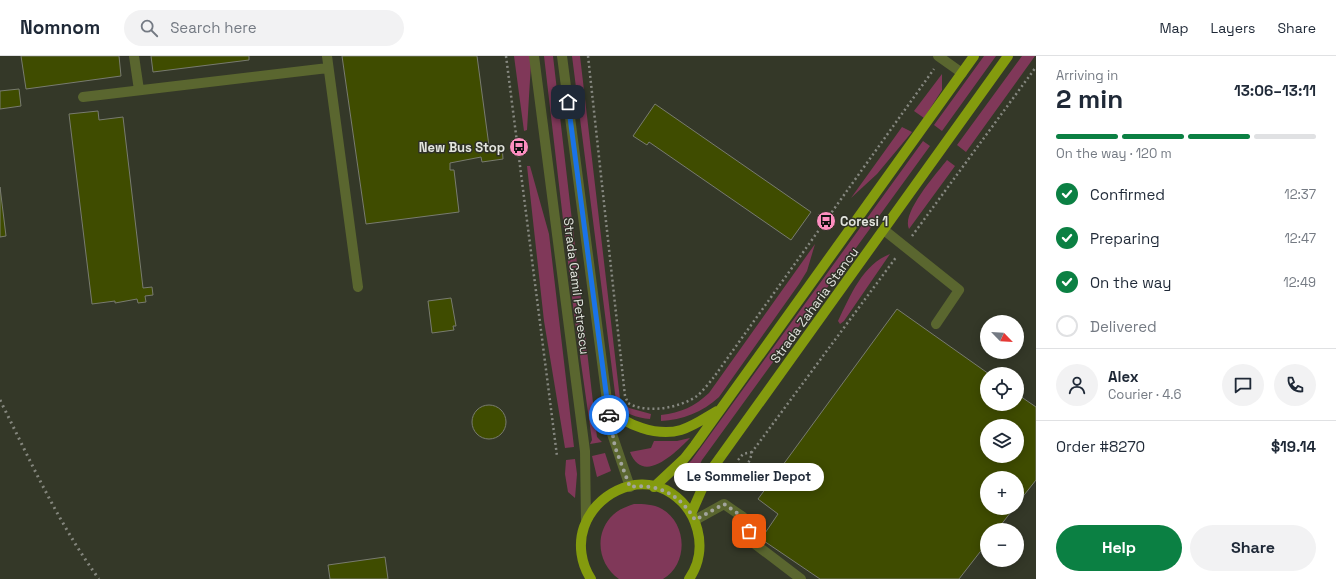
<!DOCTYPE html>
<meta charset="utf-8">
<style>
:root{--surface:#fff;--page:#f2f2f3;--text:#1f2937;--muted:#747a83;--line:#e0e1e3;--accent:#0b8043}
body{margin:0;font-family:"Space Grotesk",sans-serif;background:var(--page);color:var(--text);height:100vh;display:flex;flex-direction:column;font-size:15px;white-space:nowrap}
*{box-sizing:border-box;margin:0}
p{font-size:13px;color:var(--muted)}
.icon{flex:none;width:22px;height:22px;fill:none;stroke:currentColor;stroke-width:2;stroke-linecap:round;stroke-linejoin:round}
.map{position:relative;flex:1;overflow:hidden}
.panel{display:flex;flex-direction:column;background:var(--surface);width:300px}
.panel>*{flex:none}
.needle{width:26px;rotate:115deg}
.controls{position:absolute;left:980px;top:259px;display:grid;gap:8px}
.controls a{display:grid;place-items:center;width:44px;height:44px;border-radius:50%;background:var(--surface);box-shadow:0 2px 10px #0003;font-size:20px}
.pin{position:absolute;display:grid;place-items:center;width:34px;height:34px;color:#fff;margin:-17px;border-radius:8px;box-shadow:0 2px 6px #0006}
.courier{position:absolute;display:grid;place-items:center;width:40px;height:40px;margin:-20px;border:3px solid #1a73e8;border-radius:50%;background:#fff;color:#222;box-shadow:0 1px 5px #0007}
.bubble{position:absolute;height:28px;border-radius:14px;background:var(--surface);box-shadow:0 2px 10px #0003;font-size:13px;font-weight:600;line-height:28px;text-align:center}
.overview em{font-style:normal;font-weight:600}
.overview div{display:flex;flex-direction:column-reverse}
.overview{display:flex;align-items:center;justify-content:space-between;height:68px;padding:0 20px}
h1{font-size:26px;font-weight:600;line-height:30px}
.bar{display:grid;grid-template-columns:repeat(4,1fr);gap:6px 4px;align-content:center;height:48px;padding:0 20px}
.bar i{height:5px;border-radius:3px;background:var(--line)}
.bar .current{background:var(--accent)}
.bar p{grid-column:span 4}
.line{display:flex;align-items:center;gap:10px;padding:0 20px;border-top:1px solid var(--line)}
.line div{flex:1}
.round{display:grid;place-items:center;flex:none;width:42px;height:42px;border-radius:21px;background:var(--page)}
ol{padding:0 20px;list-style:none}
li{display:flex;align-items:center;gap:12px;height:44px}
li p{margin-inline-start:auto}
li .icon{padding:4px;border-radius:50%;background:var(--accent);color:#fff;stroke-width:4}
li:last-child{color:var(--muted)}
li i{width:22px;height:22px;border:2px solid var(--line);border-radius:50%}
.primary-button{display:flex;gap:8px;margin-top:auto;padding:8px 20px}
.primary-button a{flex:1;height:46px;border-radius:24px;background:var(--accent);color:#fff;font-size:16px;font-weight:600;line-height:46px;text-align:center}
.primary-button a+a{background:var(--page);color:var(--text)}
header{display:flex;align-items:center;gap:24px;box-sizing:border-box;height:56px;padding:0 20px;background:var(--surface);border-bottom:1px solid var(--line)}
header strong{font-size:19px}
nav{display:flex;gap:22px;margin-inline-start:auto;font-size:14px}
.search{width:280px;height:36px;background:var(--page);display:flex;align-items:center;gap:10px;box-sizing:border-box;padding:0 14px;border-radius:22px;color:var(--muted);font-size:15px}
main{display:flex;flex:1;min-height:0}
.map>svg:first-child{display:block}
</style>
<header>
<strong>Nomnom</strong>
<div class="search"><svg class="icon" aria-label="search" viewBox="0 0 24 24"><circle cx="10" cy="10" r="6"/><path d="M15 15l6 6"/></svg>Search here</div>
<nav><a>Map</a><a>Layers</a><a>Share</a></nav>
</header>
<main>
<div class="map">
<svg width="1036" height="523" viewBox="0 0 1036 523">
<rect width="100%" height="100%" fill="#2e3026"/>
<path fill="#343828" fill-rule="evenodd" d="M0 0H1036V523H0ZM987 266H1017V296H987ZM987 318H1017V348H987ZM987 370H1017V400H987ZM987 422H1017V452H987ZM987 474H1017V504H987Z"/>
<path fill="#803859" d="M514 0H530L531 7 527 74 524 75Z
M544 0H553L597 381 602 386 590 388 592 384 574 258Z
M572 0H580L620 343 629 352 651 358 650 363C637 362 623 358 616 345Z
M984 0H996L942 75 934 69Z
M1022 0H1035L966 96 957 89Z
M942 18V34L924 62 914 55Z
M902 71 912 76 877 118 851 142Z
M923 85 930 90 702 404 698 412 694 430 676 416 691 405Z
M947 104 955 110 909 173C901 157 937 117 947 104Z
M527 110H530L549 178 574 391 565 392 544 265Z
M815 188 807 215 799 228 719 341C703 356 682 364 661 365V359C681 357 695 350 709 337Z
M890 198 844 265 840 268 838 265C850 240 863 208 890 198Z
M690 382C676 396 643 430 630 396L651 392 654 385H677Z
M605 397 611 415 597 421 592 400Z
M575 403 577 418 575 442 568 436 565 418 566 404Z
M634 448C644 448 653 448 662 453 687 467 689 508 663 523H619C599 509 594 481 610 462 617 454 625 451 634 448Z"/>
<path fill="#3f4c00" stroke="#787b6f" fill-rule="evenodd" d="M21 0H119L121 20 26 33Z
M151 0H249V4L153 16Z
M342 0H477L489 90 502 89 503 103 482 106 481 101 450 107V114H454L459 156 366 168Z
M19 33 21 50 0 53V35Z
M655 48 811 156 791 184 649 86 647 89 633 80Z
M98 55 99 64 123 61 143 232 152 231 153 239 145 240 146 246 138 247 137 243 115 247V245L92 248 69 58Z
M0 131 6 180 0 181Z
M451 242 456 270H453L454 274 432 277 428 245Z
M897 253 989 318H987V348H1017V338L1036 351V424L1017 448V422H987V452H1014L997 474H987V487L959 523H820L761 483 778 458 758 443ZM987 370H1017V400H987Z
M472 366a17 17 0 1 1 34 0a17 17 0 1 1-34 0Z
M385 501 388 523H330L328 509Z"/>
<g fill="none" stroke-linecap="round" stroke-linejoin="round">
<path stroke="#868880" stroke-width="2.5" stroke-dasharray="2 3" stroke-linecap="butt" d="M506 0 557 400
M588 0 625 340 628 347C646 358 680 352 697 340 703 335 709 327 714 321L934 13
M912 180 1036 11
M752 396 743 398 738 404 739 410 745 411 750 404 752 396 897 200"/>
<path stroke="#5a662f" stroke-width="10" d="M134 0 139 34
M327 0 358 231
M534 0 585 395 586 465
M562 0 611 375 630 431
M938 0 962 17
M83 41 328 12
M884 174 959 234 936 268
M695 464 724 448 743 461 755 488 801 523"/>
<path stroke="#849b0e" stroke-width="10" d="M608 352C625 369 657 381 681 374 694 370 705 362 717 355
M654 431 684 403 695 389 974 0
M691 458 709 417 1008 0
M591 523C581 508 578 488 584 471 595 439 634 418 666 434 698 451 710 493 689 523"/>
<path stroke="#84867d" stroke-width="3" stroke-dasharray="2 4" stroke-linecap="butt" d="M0 344C31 406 58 467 99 523"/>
</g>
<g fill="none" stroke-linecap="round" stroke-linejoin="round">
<path stroke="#a3a59d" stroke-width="4" stroke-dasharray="0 7.2" d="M609 359 615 391 630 431C659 427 680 439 695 464L724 448 743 461 749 475"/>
<path stroke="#1a73e8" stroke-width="5" d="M568 46 609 359"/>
</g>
<defs>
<g id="bus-disc" transform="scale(1)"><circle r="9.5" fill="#fd8ebf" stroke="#2e3026"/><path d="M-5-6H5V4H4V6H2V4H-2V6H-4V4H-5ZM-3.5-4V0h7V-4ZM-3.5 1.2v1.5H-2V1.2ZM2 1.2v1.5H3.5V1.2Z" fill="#111"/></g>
</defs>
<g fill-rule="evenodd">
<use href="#bus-disc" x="519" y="91"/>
<use href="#bus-disc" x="826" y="165"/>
</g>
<g text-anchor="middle" stroke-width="3" stroke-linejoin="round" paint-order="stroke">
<g font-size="13" font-weight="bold" fill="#e2e4dd" stroke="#2e3026" text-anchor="end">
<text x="505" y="96">New Bus Stop</text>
<text x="840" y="170" text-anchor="start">Coresi 1</text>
</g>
<g font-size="13" fill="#e2e4dd" stroke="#2e3026">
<text transform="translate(577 230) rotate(83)" y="5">Strada Camil Petrescu</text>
<text transform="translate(814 249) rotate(-54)" y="5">Strada Zaharia Stancu</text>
</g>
</g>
</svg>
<div class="controls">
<a><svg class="needle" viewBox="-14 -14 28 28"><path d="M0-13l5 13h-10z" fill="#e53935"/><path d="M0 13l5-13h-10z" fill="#747a83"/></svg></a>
<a><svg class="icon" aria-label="locate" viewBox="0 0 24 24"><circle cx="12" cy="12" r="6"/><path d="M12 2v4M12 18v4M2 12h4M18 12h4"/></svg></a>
<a><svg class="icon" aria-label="layers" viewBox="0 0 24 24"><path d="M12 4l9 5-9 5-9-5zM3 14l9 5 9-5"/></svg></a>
<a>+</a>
<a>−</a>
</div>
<div class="pin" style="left:749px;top:475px;background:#ea580c"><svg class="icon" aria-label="bag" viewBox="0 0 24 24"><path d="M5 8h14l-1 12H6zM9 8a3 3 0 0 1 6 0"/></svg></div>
<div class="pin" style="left:568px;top:46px;background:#1f2937"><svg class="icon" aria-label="home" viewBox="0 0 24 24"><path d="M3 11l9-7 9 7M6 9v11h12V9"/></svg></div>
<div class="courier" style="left:609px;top:359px"><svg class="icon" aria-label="car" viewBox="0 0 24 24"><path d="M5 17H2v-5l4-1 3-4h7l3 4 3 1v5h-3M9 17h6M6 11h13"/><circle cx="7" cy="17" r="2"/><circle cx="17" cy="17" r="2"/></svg></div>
<div class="bubble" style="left:674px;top:407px;width:150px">Le Sommelier Depot</div>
</div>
<section class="panel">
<div class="overview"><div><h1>2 min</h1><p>Arriving in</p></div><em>13:06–13:11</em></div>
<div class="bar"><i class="current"></i><i class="current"></i><i class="current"></i><i></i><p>On the way · 120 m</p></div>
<ol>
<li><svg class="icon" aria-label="check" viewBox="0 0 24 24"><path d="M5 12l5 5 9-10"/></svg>Confirmed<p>12:37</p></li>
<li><svg class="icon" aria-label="check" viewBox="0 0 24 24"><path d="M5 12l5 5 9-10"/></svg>Preparing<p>12:47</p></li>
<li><svg class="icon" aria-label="check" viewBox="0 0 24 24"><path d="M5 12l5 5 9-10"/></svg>On the way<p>12:49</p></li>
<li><i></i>Delivered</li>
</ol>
<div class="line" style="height:72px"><a class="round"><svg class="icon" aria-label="person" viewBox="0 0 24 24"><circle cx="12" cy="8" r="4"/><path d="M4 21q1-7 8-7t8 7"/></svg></a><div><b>Alex</b><p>Courier · 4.6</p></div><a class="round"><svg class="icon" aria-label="chat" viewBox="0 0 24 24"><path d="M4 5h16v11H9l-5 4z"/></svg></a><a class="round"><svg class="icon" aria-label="phone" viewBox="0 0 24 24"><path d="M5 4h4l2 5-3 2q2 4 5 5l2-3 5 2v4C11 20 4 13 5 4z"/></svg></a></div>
<div class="line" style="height:52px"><div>Order #8270</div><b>$19.14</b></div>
<div class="primary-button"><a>Help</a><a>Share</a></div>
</section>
</main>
